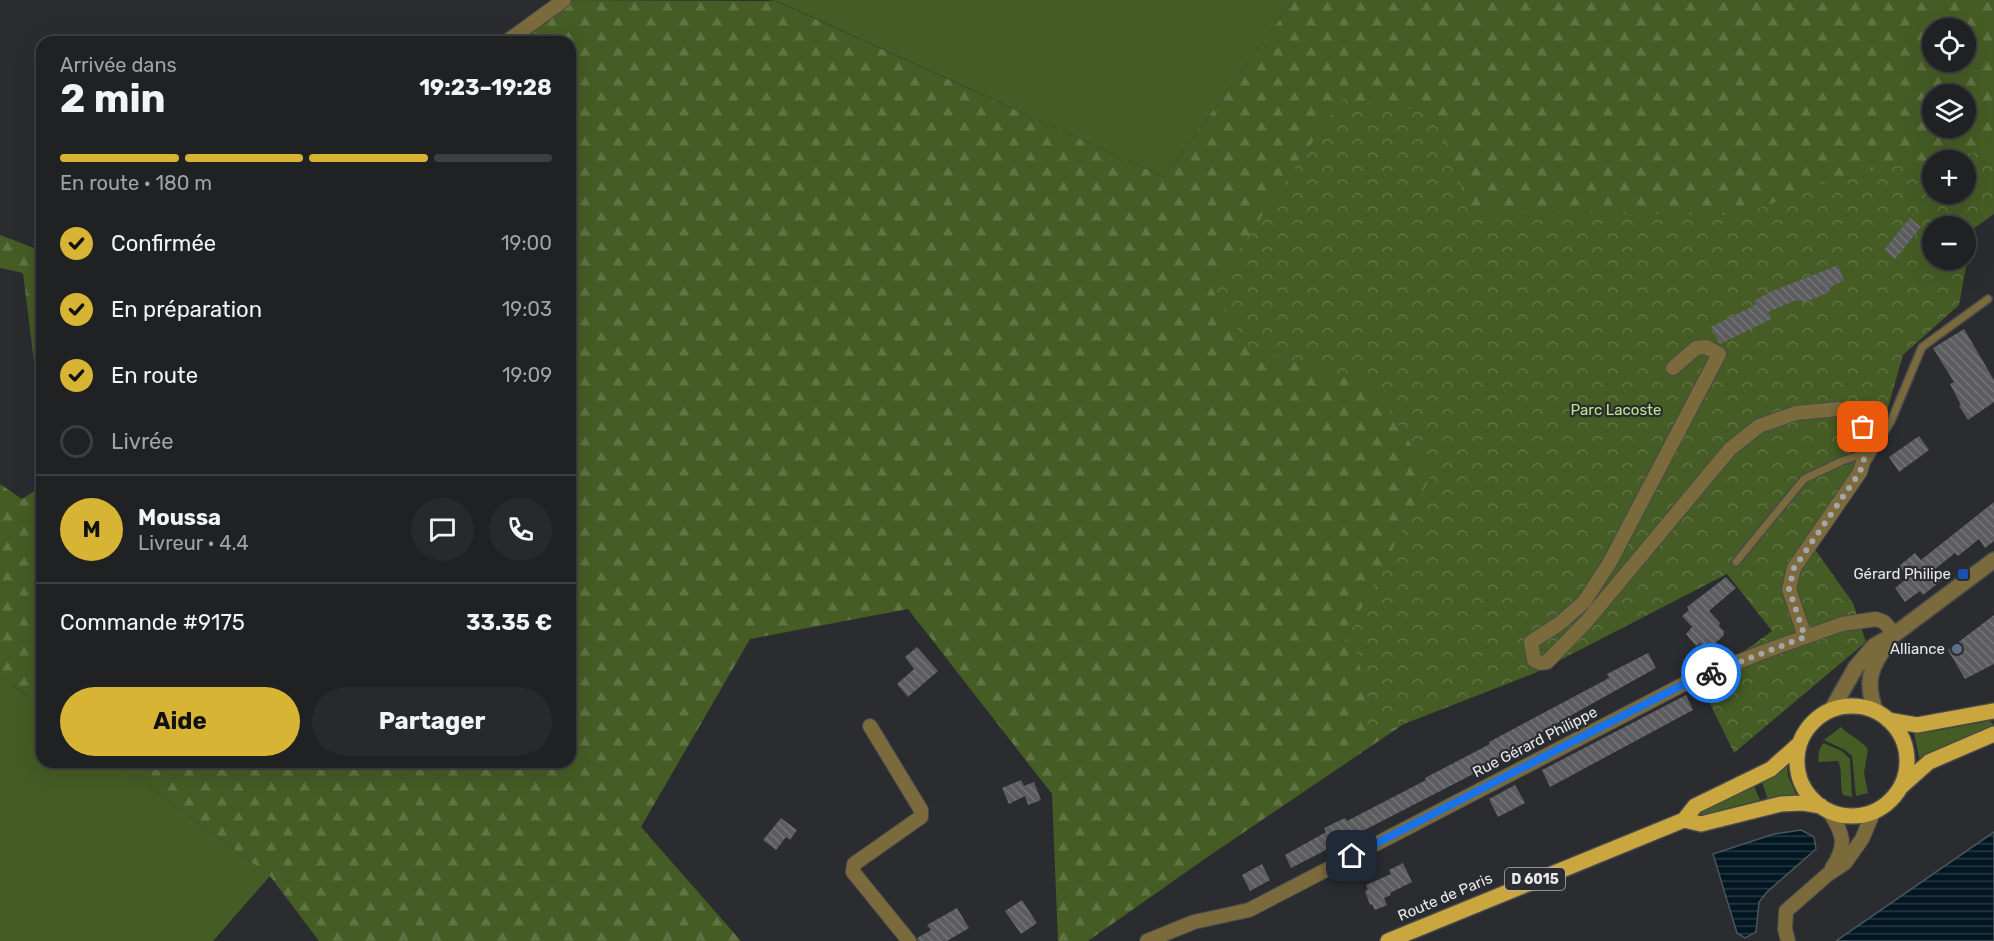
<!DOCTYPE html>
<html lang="fr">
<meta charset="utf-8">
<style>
:root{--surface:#202123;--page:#28292b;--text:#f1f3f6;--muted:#a2a3a6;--line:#3d3e41;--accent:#d7b434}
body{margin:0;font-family:Rubik,sans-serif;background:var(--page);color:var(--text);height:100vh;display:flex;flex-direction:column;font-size:22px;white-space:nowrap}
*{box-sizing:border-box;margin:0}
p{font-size:20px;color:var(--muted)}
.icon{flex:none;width:33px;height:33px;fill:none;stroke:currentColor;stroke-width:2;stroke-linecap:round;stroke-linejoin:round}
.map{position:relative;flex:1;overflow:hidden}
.panel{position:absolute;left:36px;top:36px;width:540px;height:732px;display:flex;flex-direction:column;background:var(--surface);border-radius:18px;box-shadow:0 6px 24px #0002,0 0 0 2px var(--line)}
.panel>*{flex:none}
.buttons{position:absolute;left:1922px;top:18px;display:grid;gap:12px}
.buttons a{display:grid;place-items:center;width:54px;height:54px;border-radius:50%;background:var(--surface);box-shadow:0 6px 24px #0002,0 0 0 2px var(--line);font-size:30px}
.pin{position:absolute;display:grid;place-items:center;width:51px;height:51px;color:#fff;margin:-26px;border-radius:12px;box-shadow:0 3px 9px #0006}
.courier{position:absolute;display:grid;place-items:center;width:60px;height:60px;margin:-30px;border:4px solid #1a73e8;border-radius:50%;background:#fff;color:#222;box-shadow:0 2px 8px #0007}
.summary em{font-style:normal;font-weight:700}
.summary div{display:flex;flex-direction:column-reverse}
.summary{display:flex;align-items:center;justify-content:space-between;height:102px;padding:0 24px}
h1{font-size:39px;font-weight:700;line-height:45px}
.bar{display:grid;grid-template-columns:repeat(4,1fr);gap:9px 6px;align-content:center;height:72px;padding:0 24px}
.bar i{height:8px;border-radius:4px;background:var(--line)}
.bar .current{background:var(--accent)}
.bar p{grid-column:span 4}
.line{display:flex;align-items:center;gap:15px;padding:0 24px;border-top:2px solid var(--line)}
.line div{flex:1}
.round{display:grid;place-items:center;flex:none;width:63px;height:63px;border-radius:32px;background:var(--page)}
ol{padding:0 24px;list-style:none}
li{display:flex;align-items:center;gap:18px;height:66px}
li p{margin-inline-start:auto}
li .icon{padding:6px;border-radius:50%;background:var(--accent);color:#111;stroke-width:4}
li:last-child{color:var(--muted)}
li i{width:33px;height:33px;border:3px solid var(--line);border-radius:50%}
.primary-button{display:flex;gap:12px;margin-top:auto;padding:12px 24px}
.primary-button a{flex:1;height:69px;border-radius:36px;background:var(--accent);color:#111;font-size:24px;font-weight:700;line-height:69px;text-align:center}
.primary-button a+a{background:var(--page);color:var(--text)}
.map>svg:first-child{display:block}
</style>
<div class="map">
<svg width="1994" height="941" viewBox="0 0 1994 941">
<defs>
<pattern id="forest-firs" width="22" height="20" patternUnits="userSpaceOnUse" patternTransform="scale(1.5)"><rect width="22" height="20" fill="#455c24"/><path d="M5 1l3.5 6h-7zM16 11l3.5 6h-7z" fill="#607344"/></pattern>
<pattern id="park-crowns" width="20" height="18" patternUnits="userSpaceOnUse" patternTransform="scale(1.5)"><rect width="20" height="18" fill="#455c24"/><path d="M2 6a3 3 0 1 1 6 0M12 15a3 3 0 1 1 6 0" fill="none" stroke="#607344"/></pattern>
<pattern id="water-rules" width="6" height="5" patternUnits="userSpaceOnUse" patternTransform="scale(1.5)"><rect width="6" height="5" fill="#021722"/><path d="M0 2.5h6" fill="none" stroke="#273942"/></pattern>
<pattern id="building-back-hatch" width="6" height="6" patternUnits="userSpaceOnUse" patternTransform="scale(1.5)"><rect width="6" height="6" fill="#5d5c5f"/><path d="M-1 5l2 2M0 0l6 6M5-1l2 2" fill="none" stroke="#747376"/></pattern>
</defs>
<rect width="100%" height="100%" fill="#2a2c2f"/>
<path fill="#455c24" d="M765 0H1294L1164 177 777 1Z
M0 676 42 707V762H116L270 876 213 941H0Z
M1990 721 1994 725V729L1923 759 1919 757 1914 733 1935 731Z
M1841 727C1849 736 1864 741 1868 750L1864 773 1868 793 1856 796 1852 756 1845 750 1824 740Z
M1823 743 1842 751 1850 759 1852 797 1843 795C1839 784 1843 769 1838 761L1818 762 1819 751Z
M1787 764 1788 776 1797 796 1768 800 1762 782Z
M1754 786 1760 800 1724 809 1699 818 1697 815 1698 811Z"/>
<path fill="url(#forest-firs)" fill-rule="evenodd" d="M561 0 776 1 1164 177 1294 0H1994V192L1912 218 1634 568 1209 856 1088 941H1058L1052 794 908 609 750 639 641 827 741 941H319L270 876 116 762H570V42H512ZM1932 28H1965V62H1932ZM1932 94H1965V128H1932ZM1932 160H1965V194H1932Z
M0 235 42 251V426L23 273 0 268Z
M0 484 22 499 42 486V707L0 676Z"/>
<path fill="url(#park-crowns)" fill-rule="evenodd" d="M1342 99 1435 112 1470 212 1741 215 1852 173 1994 150V214L1973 229 1959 305 1903 355 1880 435 1809 541 1853 603 1866 642 1734 753 1700 683 1772 631 1727 574 1535 673 1368 738 1366 695 1354 640 1344 641 1431 476 1374 386 1249 347 1212 289ZM1932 160H1965V194H1932ZM1932 226H1965V260H1932Z"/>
<path fill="url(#water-rules)" stroke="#47565e" stroke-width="1.5" d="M1801 830 1814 837 1816 849 1767 892 1759 902 1756 932 1745 938 1737 933 1713 854 1774 834Z
M1994 832V941H1836Z"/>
<path fill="url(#building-back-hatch)" d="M1910 218 1921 227 1895 259 1884 250Z
M1838 265 1844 281 1832 286 1828 293 1805 302 1796 300 1768 312 1772 319 1720 344 1711 327 1755 305 1754 301 1770 292Z
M1964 329 1994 380V402L1968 420 1959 406 1961 405 1950 384 1954 382 1933 348Z
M1919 436 1929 450 1899 472 1889 457Z
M1994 502V541L1985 548 1979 539 1958 556 1955 553 1935 569 1942 580 1923 595 1920 591 1905 602 1895 588 1909 577 1899 566 1915 553 1921 560Z
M1726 577 1736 588 1709 611 1720 623 1719 626 1725 632 1723 633 1724 635 1707 651 1700 643 1696 646 1686 634 1692 627 1682 616 1689 610 1687 607Z
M1994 615V664L1965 679 1948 650Z
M917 647 938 671 908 697 897 684 914 669 905 657Z
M1648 653 1656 668 1536 735 1537 737 1480 767 1481 770 1291 868 1285 855 1326 832 1324 828 1345 818 1347 821 1426 780 1425 778 1490 744 1489 742 1609 678 1607 674Z
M1686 695 1693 710 1550 787 1542 770Z
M1021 780 1024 786 1034 782 1041 800 1028 805 1025 796 1009 804 1002 788Z
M1515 785 1525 803 1498 817 1489 799Z
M781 818 797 830 790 840 786 837 776 850 763 840Z
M1403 863 1412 882 1390 893 1391 895 1384 898 1387 905 1375 910 1372 904 1370 905 1365 891 1368 890 1366 885 1391 874 1389 870Z
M1262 864 1270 880 1250 891 1242 875Z
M1022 900 1037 923 1021 934 1005 911Z
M957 908 969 928 947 941H918L917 938 931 930 927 925Z"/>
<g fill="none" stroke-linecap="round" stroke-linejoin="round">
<g stroke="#484a4d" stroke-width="10">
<path id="service" d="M1868 460 1891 421 1922 347 1988 299
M1736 562 1804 479 1842 461 1866 453"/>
</g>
<g stroke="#484a4d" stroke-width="16">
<path id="minor" d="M506 42 564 0
M1673 368 1696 348 1706 347 1719 354 1610 562 1584 602 1559 624 1531 642 1534 660 1540 663 1547 662 1586 622 1730 449 1759 426 1796 413 1838 409 1857 415 1863 427 1867 449 1860 472 1794 568 1789 589 1805 637
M870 726 921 810V817L854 864 853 872 909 941
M1828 810C1843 832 1848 845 1832 868
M1147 941 1194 922 1249 910 1684 684 1763 652 1842 624 1876 619 1884 622 1895 634
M1788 941 1785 929 1786 911 1827 875 1845 863 1862 839 1874 811"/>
</g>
<g stroke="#484a4d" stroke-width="18">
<path id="tertiary" d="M1832 709 1856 667 1874 646 1895 634 1994 560
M1875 710C1865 681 1870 667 1888 643"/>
</g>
<g stroke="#484a4d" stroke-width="18">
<path id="primary" d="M1797 761a55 55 0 1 1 110 0a55 55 0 1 1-110 0Z
M1888 720 1917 725 1994 711
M1902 786 1929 762 1994 734
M1684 820 1701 824 1781 804 1803 803 1821 806
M1388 941 1684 820 1695 806 1771 769 1800 743"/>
</g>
<use href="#service" stroke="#7b6a3c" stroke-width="7"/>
<use href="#minor" stroke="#7b6a3c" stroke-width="14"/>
<use href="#tertiary" stroke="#7b6a3c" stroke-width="15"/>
<use href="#primary" stroke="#caa63e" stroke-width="15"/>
</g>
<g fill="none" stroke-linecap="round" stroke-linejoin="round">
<path stroke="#a5a6a9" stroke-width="6" stroke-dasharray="0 10.8" d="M1711 673 1805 637 1789 589 1794 568 1860 472 1867 449 1863 427"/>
<path stroke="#1a73e8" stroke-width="8" d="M1352 856 1684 684 1711 673"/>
</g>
<rect fill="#1a4fb4" stroke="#2a2c2f" stroke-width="2" x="1957" y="568" width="12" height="12" rx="3"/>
<circle fill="#5c6f8a" stroke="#2a2c2f" stroke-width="2" cx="1957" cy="649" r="6"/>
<g text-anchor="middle" stroke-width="4.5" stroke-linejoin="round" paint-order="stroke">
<rect fill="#2a2c2f" stroke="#aeb0b2" stroke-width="1.5" x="1505" y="868" width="60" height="22" rx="4.5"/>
<g font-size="14" font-weight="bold" fill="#e7e8ea">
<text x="1535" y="884">D 6015</text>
</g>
<g font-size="15" fill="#bfe48d" stroke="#2a2c2f">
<text x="1616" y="415">Parc Lacoste</text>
</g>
<g font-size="15" fill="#e7e8ea" stroke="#2a2c2f" text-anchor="end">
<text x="1951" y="579">Gérard Philipe</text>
<text x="1945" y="654">Alliance</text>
</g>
<g font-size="15" fill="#e7e8ea" stroke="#2a2c2f">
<text transform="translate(1535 742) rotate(-27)" y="5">Rue Gérard Philippe</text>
<text transform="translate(1445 897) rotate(-23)" y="5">Route de Paris</text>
</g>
</g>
</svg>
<div class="buttons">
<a><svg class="icon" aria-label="locate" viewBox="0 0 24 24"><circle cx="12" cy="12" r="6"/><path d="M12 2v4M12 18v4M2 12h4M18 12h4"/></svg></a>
<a><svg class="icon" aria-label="layers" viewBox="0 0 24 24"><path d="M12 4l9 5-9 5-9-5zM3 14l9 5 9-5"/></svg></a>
<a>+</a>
<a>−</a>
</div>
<div class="pin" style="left:1863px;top:427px;background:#ea580c"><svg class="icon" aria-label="bag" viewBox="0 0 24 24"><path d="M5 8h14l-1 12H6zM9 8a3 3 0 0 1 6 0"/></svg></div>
<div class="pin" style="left:1352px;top:856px;background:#1f2937"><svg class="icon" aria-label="home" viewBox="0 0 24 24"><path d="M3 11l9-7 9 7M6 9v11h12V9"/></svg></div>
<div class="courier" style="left:1711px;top:673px"><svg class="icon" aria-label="bike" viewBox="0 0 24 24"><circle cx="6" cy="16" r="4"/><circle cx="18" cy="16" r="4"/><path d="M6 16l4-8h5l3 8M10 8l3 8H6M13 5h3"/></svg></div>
<section class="panel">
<div class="summary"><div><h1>2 min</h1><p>Arrivée dans</p></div><em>19:23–19:28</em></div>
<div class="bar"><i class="current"></i><i class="current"></i><i class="current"></i><i></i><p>En route · 180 m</p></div>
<ol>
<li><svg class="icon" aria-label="check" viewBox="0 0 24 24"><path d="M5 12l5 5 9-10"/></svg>Confirmée<p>19:00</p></li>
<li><svg class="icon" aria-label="check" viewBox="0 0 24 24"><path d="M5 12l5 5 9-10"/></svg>En préparation<p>19:03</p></li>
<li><svg class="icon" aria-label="check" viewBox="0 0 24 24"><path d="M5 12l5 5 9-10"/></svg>En route<p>19:09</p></li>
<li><i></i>Livrée</li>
</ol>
<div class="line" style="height:108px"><b class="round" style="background:var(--accent);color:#111">M</b><div><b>Moussa</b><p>Livreur · 4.4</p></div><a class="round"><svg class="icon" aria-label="chat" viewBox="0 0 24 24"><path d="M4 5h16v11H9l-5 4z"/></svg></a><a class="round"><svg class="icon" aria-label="phone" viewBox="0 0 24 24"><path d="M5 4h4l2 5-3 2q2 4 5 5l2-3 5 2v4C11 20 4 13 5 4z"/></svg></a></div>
<div class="line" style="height:78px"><div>Commande #9175</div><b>33.35 €</b></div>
<div class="primary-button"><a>Aide</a><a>Partager</a></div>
</section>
</div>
